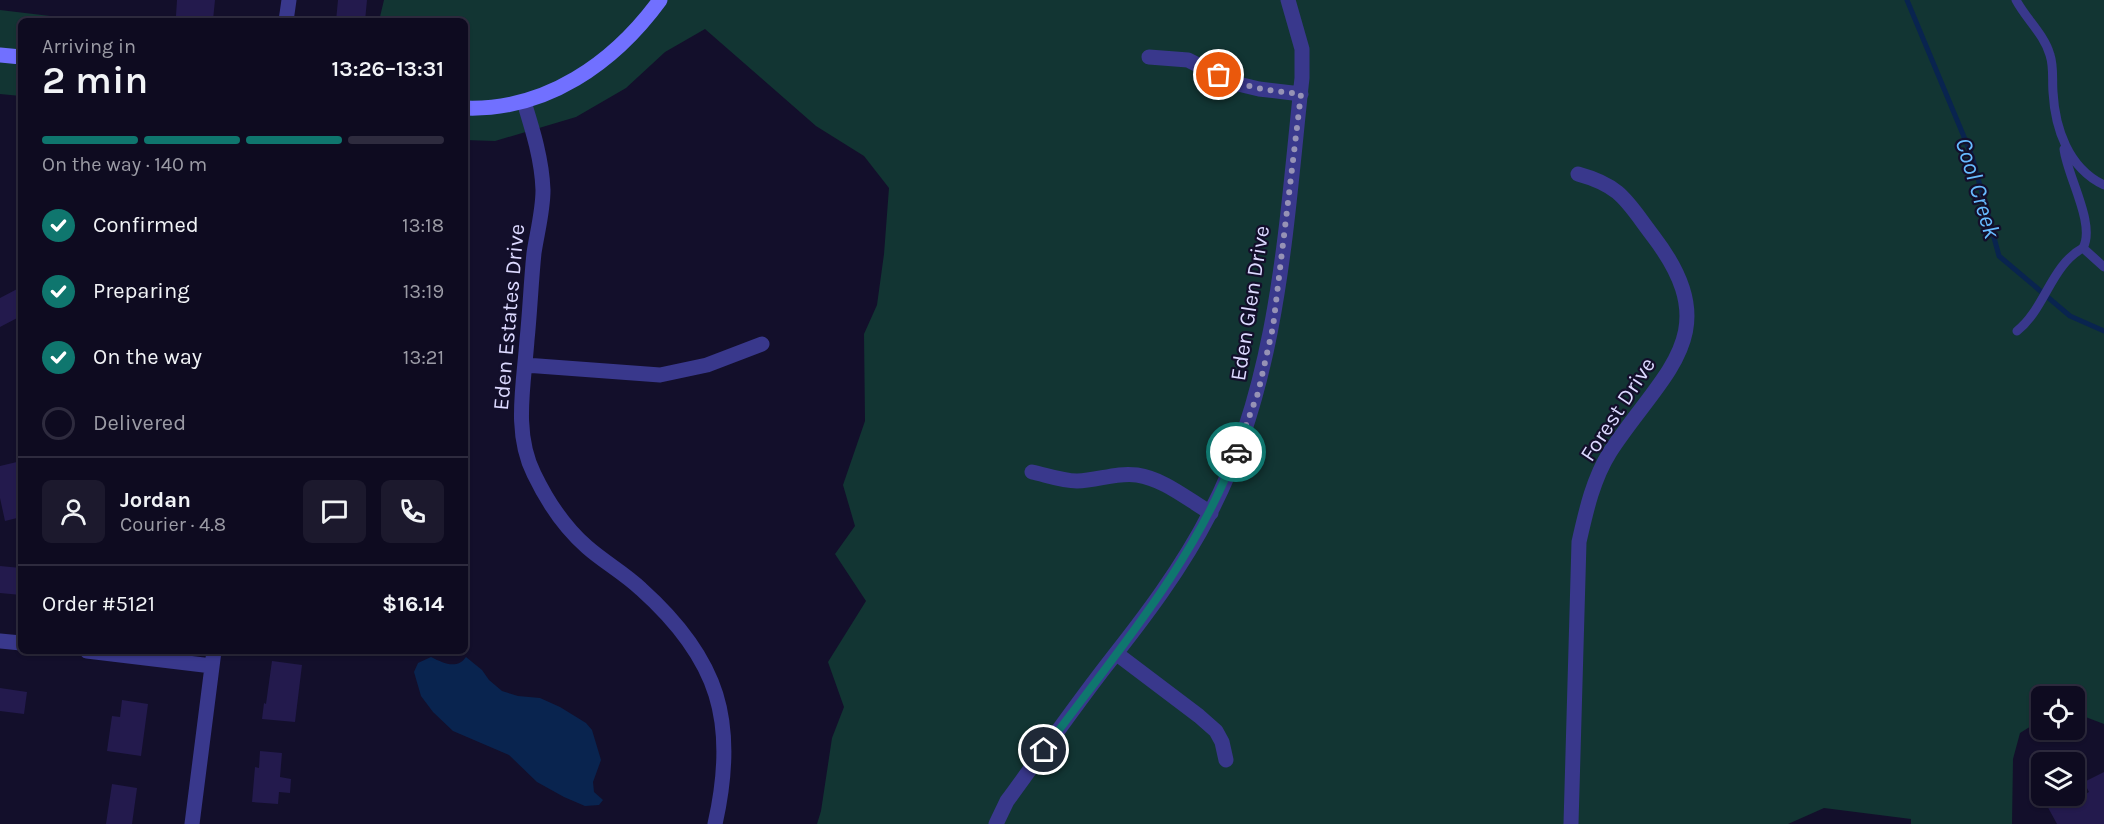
<!DOCTYPE html>
<meta charset="utf-8">
<style>
:root{--surface:#0e0b20;--page:#1c192d;--text:#f1f3f6;--muted:#9b9ba5;--line:#2e2b3e;--accent:#0f766e}
body{margin:0;font-family:Karla,sans-serif;background:var(--page);color:var(--text);height:100vh;display:flex;flex-direction:column;font-size:22px;white-space:nowrap}
*{box-sizing:border-box;margin:0}
p{font-size:20px;color:var(--muted)}
.icon{flex:none;width:33px;height:33px;fill:none;stroke:currentColor;stroke-width:2;stroke-linecap:round;stroke-linejoin:round}
.map{position:relative;flex:1;overflow:hidden}
.drawer{position:absolute;left:18px;top:18px;width:450px;height:636px;display:flex;flex-direction:column;background:var(--surface);border-radius:9px;box-shadow:0 2px 4px #0004,0 0 0 2px var(--line)}
.drawer>*{flex:none}
.tools{position:absolute;left:2031px;top:686px;display:grid;gap:12px}
.tools a{display:grid;place-items:center;width:54px;height:54px;border-radius:9px;background:var(--surface);box-shadow:0 2px 4px #0004,0 0 0 2px var(--line);font-size:30px}
.pin{position:absolute;display:grid;place-items:center;width:51px;height:51px;color:#fff;margin:-26px;border:3px solid #fff;border-radius:50%;box-shadow:0 2px 6px #0007}
.courier{position:absolute;display:grid;place-items:center;width:60px;height:60px;margin:-30px;border:4px solid #0f766e;border-radius:50%;background:#fff;color:#222;box-shadow:0 2px 8px #0007}
.headline em{font-style:normal;font-weight:600}
.headline div{display:flex;flex-direction:column-reverse}
.headline{display:flex;align-items:center;justify-content:space-between;height:102px;padding:0 24px}
h1{font-size:39px;font-weight:600;line-height:45px}
.bar{display:grid;grid-template-columns:repeat(4,1fr);gap:9px 6px;align-content:center;height:72px;padding:0 24px}
.bar i{height:8px;border-radius:4px;background:var(--line)}
.bar .active{background:var(--accent)}
.bar p{grid-column:span 4}
.line{display:flex;align-items:center;gap:15px;padding:0 24px;border-top:2px solid var(--line)}
.line div{flex:1}
.round{display:grid;place-items:center;flex:none;width:63px;height:63px;border-radius:9px;background:var(--page)}
ol{padding:0 24px;list-style:none}
li{display:flex;align-items:center;gap:18px;height:66px}
li p{margin-inline-start:auto}
li .icon{padding:6px;border-radius:50%;background:var(--accent);color:#fff;stroke-width:4}
li:last-child{color:var(--muted)}
li i{width:33px;height:33px;border:3px solid var(--line);border-radius:50%}
.map>svg:first-child{display:block}
</style>
<div class="map">
<svg width="2104" height="824" viewBox="0 0 2104 824">
<rect width="100%" height="100%" fill="#130f2b"/>
<path fill="#123533" d="M384 0H2104V724L2075 713 2074 696H2042L2041 720 2020 733 2013 759 2012 824H1911V819L1824 808 1788 824H817L821 811 832 738 844 707 828 662 866 601 835 554 855 526 843 485 865 421 864 334 877 305 884 254 889 188 864 156 816 126 705 29 665 52 626 88 576 117 495 141 465 140V21H379Z
M0 10 92 21H21V96L0 94Z"/>
<path fill="#09244f" d="M431 657C443 663 457 670 466 657L482 670 489 680 502 691 518 696 540 698 560 707 586 723 592 730 601 760 593 782 594 792 603 800 599 805 585 806 564 797 537 782 509 755 453 731 433 712 421 696 414 672 418 663Z"/>
<g fill="none" stroke-linecap="round" stroke-linejoin="round">
<path stroke="#09244f" stroke-width="5" d="M1907 0 1972 156 1999 256 2070 316 2104 331"/>
</g>
<path fill="#231a4d" d="M177 0H215L213 20 176 16Z
M338 0H367L365 21H336Z
M21 287V316L0 327V298Z
M21 461V517L5 521 0 498V466Z
M0 566 21 568V595L0 593Z
M272 661 302 665 295 722 262 719 264 703 266 704Z
M0 688 27 692 24 714 0 711Z
M122 700 148 704 141 756 107 751 112 716 120 717Z
M260 751 282 753 280 777 291 779 290 793 279 792 278 804 252 802 255 767 259 768Z
M2104 772V824H2057L2045 802 2062 795 2067 804 2089 792 2084 782Z
M112 784 137 788 132 824H106Z"/>
<g fill="none" stroke-linecap="round" stroke-linejoin="round">
<path stroke="#39388c" stroke-width="9" d="M2016 0C2026 19 2044 34 2050 55 2054 67 2052 80 2053 92 2055 128 2068 168 2104 185
M2064 149C2067 176 2096 224 2083 248
M2017 331C2045 309 2051 265 2083 248L2104 267"/>
<path stroke="#39388c" stroke-width="15" d="M286 21 289 0
M1149 57 1188 60 1234 83 1259 89 1301 94
M524 102C533 131 542 160 543 190 543 211 537 233 534 253 531 282 530 311 527 340 524 384 513 432 534 474 547 501 564 527 587 547 604 562 624 573 641 589 719 659 738 722 715 824
M525 365 660 375 707 365 762 344
M1032 472C1046 475 1062 481 1077 481 1097 481 1116 472 1137 475 1164 479 1187 499 1211 513
M0 641 21 643
M87 651 212 666
M1117 654 1199 716 1216 731 1222 742 1226 760
M192 824 214 651
M996 824 1007 801C1040 756 1072 710 1106 666 1144 618 1182 568 1210 513 1279 381 1286 224 1302 78V49L1288 0
M1571 824 1579 542C1586 511 1593 479 1610 452 1663 371 1728 334 1653 236 1627 202 1622 186 1578 174"/>
<path stroke="#7170ff" stroke-width="15" d="M0 55 21 57
M465 108C546 111 614 63 660 0"/>
</g>
<g fill="none" stroke-linecap="round" stroke-linejoin="round">
<path stroke="#9692b5" stroke-width="6" stroke-dasharray="0 10.8" d="M1219 75C1245 88 1272 91 1301 94L1273 327 1258 393 1236 452"/>
<path stroke="#0f766e" stroke-width="8" d="M1044 750C1114 655 1194 564 1236 452"/>
</g>
<g text-anchor="middle" stroke-width="4.5" stroke-linejoin="round" paint-order="stroke">
<g font-size="22" fill="#dcd9ff" stroke="#130f2b">
<text transform="translate(1249 303) rotate(-81)" y="8">Eden Glen Drive</text>
<text transform="translate(508 317) rotate(-85)" y="8">Eden Estates Drive</text>
<text transform="translate(1617 409) rotate(-57)" y="8">Forest Drive</text>
</g>
<g font-size="24" font-style="italic" fill="#67bbff" stroke="#130f2b">
<text transform="translate(1978 188) rotate(73)" y="8">Cool Creek</text>
</g>
</g>
</svg>
<div class="tools">
<a><svg class="icon" aria-label="locate" viewBox="0 0 24 24"><circle cx="12" cy="12" r="6"/><path d="M12 2v4M12 18v4M2 12h4M18 12h4"/></svg></a>
<a><svg class="icon" aria-label="layers" viewBox="0 0 24 24"><path d="M12 4l9 5-9 5-9-5zM3 14l9 5 9-5"/></svg></a>
</div>
<div class="pin" style="left:1219px;top:75px;background:#ea580c"><svg class="icon" aria-label="bag" viewBox="0 0 24 24"><path d="M5 8h14l-1 12H6zM9 8a3 3 0 0 1 6 0"/></svg></div>
<div class="pin" style="left:1044px;top:750px;background:#1f2937"><svg class="icon" aria-label="home" viewBox="0 0 24 24"><path d="M3 11l9-7 9 7M6 9v11h12V9"/></svg></div>
<div class="courier" style="left:1236px;top:452px"><svg class="icon" aria-label="car" viewBox="0 0 24 24"><path d="M5 17H2v-5l4-1 3-4h7l3 4 3 1v5h-3M9 17h6M6 11h13"/><circle cx="7" cy="17" r="2"/><circle cx="17" cy="17" r="2"/></svg></div>
<section class="drawer">
<div class="headline"><div><h1>2 min</h1><p>Arriving in</p></div><em>13:26–13:31</em></div>
<div class="bar"><i class="active"></i><i class="active"></i><i class="active"></i><i></i><p>On the way · 140 m</p></div>
<ol>
<li><svg class="icon" aria-label="check" viewBox="0 0 24 24"><path d="M5 12l5 5 9-10"/></svg>Confirmed<p>13:18</p></li>
<li><svg class="icon" aria-label="check" viewBox="0 0 24 24"><path d="M5 12l5 5 9-10"/></svg>Preparing<p>13:19</p></li>
<li><svg class="icon" aria-label="check" viewBox="0 0 24 24"><path d="M5 12l5 5 9-10"/></svg>On the way<p>13:21</p></li>
<li><i></i>Delivered</li>
</ol>
<div class="line" style="height:108px"><a class="round"><svg class="icon" aria-label="person" viewBox="0 0 24 24"><circle cx="12" cy="8" r="4"/><path d="M4 21q1-7 8-7t8 7"/></svg></a><div><b>Jordan</b><p>Courier · 4.8</p></div><a class="round"><svg class="icon" aria-label="chat" viewBox="0 0 24 24"><path d="M4 5h16v11H9l-5 4z"/></svg></a><a class="round"><svg class="icon" aria-label="phone" viewBox="0 0 24 24"><path d="M5 4h4l2 5-3 2q2 4 5 5l2-3 5 2v4C11 20 4 13 5 4z"/></svg></a></div>
<div class="line" style="height:78px"><div>Order #5121</div><b>$16.14</b></div>
</section>
</div>
